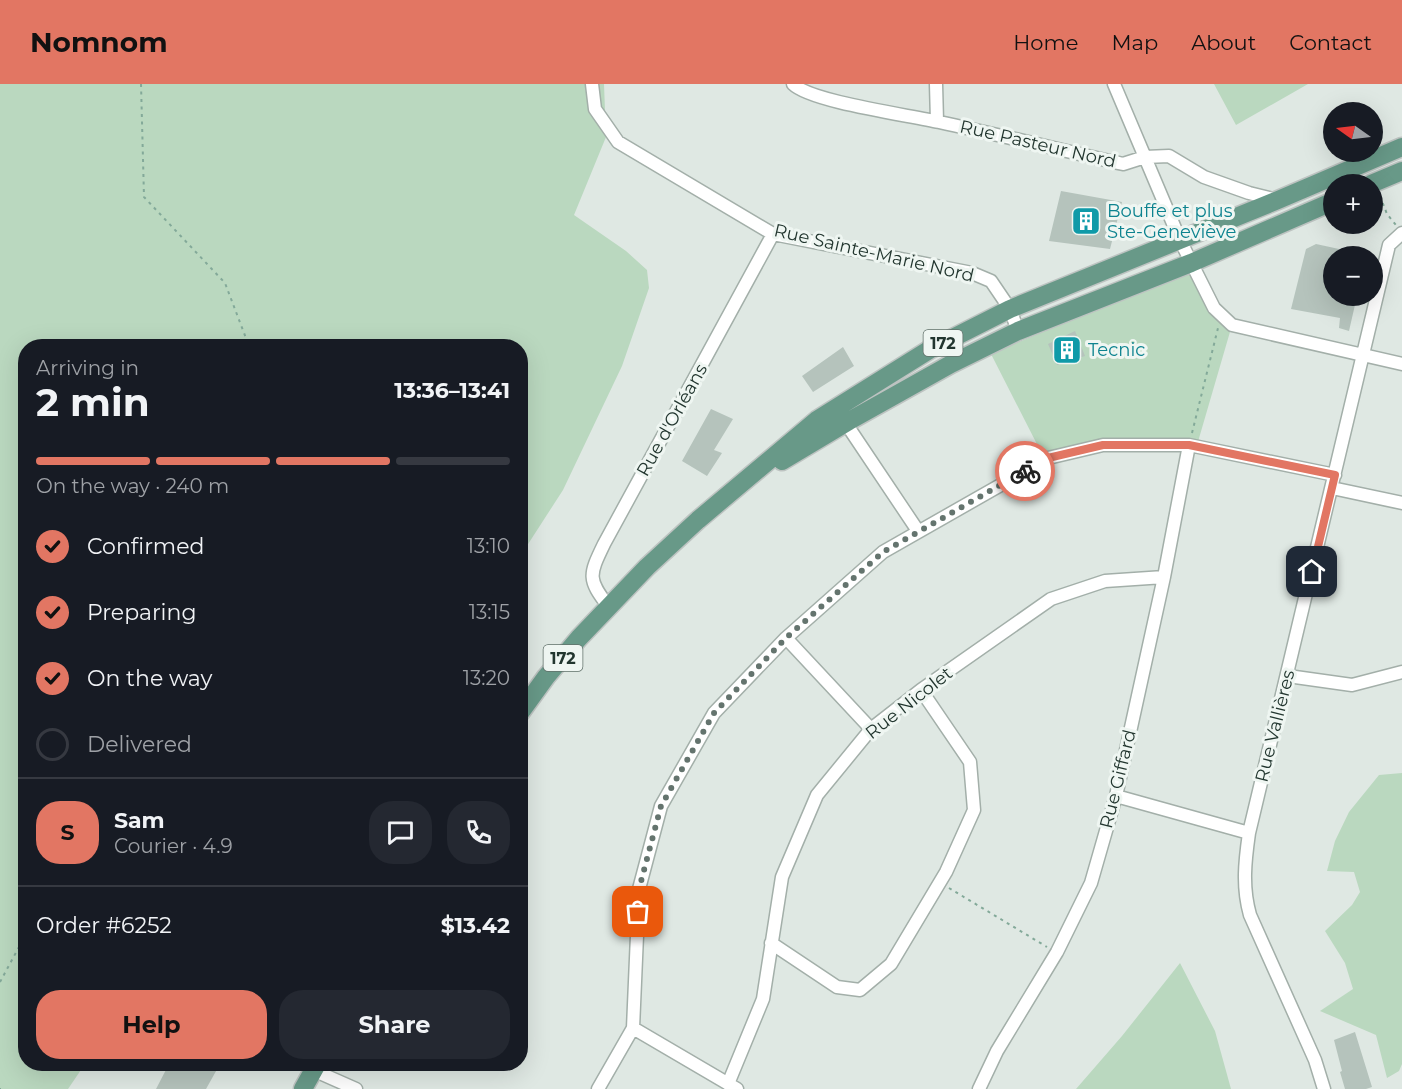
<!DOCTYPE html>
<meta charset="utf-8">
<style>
:root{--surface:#171b24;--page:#242831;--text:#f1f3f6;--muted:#9ea1a6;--line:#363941;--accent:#e27663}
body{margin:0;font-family:Montserrat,sans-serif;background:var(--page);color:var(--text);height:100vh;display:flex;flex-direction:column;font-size:22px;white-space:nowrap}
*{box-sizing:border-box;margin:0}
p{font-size:20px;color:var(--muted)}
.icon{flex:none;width:33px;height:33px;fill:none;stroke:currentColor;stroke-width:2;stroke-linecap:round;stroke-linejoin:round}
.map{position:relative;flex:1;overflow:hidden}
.sheet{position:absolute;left:18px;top:255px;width:510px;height:732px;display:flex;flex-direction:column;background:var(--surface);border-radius:24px;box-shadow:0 6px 24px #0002}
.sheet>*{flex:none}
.needle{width:39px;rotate:284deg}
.controls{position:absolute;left:1323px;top:18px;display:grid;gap:12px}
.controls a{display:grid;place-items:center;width:60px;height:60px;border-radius:50%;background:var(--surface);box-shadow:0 6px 24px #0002;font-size:30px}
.pin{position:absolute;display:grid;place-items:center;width:51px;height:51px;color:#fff;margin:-26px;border-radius:12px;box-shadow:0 3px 9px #0006}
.courier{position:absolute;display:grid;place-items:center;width:60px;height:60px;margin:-30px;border:4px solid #e27663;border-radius:50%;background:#fff;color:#222;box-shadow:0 2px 8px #0007}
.overview em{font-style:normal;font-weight:700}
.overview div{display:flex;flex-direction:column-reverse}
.overview{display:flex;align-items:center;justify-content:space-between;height:102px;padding:0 18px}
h1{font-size:39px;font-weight:700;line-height:45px}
.bar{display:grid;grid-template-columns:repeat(4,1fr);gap:9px 6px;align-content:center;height:72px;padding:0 18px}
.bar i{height:8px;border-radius:4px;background:var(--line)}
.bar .on{background:var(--accent)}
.bar p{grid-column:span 4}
.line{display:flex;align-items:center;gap:15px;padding:0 18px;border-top:2px solid var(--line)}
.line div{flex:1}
.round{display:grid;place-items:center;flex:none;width:63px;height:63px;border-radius:24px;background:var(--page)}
ol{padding:0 18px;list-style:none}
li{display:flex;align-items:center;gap:18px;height:66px}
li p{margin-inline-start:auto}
li .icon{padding:6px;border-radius:50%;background:var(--accent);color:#111;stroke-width:4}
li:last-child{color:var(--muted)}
li i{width:33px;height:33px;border:3px solid var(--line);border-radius:50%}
.primary-button{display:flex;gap:12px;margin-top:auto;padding:12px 18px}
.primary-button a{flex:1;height:69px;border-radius:24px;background:var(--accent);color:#111;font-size:24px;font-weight:700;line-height:69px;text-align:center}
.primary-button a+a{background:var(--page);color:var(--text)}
header{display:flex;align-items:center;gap:36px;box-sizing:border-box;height:84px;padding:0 30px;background:var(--accent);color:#111}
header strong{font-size:28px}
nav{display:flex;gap:33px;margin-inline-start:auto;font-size:21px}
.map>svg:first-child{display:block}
</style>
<header>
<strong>Nomnom</strong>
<nav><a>Home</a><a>Map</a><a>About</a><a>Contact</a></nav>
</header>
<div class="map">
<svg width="1402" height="1005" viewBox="0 0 1402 1005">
<rect width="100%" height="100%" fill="#dfe8e3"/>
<path fill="#bad8bf" d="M0 0H604L606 53 574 131 626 167 647 186 649 204 622 282 563 406 521 471 520 262H26V980H85L68 1005H0Z
M1214 0H1308L1236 41Z
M1192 184 1232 241 1195 368 1101 361 1044 374 991 270Z
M1402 689V980L1399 987 1387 994 1376 951 1320 927 1353 905 1345 879 1325 847 1352 821 1360 808 1354 788 1327 787 1335 757 1349 728 1379 691Z
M1180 879 1215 947 1231 1005H1076L1122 952Z"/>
<path fill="#b5c3bc" d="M1061 107 1122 118 1110 165 1049 157Z
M1316 160 1353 168 1352 172H1334V212H1357L1349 247 1339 244 1340 234 1291 225 1306 165Z
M1075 247 1085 272 1057 281 1048 260Z
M843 263 854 282 813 308 802 292Z
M711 325 733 335 714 366 722 369 707 392 682 377Z
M1355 948 1372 1003 1366 1005H1345L1340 988 1342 987 1334 956Z
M169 980H220L206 1005H156Z"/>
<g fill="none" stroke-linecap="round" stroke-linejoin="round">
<g stroke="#a3afa9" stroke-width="15">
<path id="minor" d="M592 0 595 25 618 58 773 150 972 189 991 197 1010 225 1018 247
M793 0C811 18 909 31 939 38 1000 51 1061 66 1123 80L1145 73 1169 72 1204 93 1249 109 1277 116
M936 0 937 37
M1114 0 1180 156 1214 224 1232 241 1402 280
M851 347 918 447
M1332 404 1402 419
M609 523C587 495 589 491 604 460L773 150
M786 554 871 645
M1288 592 1352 601 1402 588
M1116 712 1249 749
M771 859 837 903 860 906 891 880 946 788 974 726 970 678 921 606
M633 944 737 1005
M313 986 356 1005
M728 1000 763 915 782 793 817 711 871 645 921 606 1051 515 1105 497 1164 493
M598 1005 633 944 639 805 661 722 714 629 786 554 883 468 1048 374 1103 361H1189L1335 391
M979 1005 997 967 1057 868 1091 799 1116 712 1164 493 1189 361
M1324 1005 1315 976 1250 831C1242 803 1245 777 1249 749L1389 161 1402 149"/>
</g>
<g stroke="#bdc3c1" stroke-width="21">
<path id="primary" d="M1371 100 1402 87
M782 377 849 337 951 280 1018 247 1191 179 1334 117
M520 629 546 593 579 554 647 483 698 436 817 336 929 266 1010 225 1278 116 1402 63
M303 1005 317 980"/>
</g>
<path stroke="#83a999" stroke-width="2" stroke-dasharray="3 4.5" stroke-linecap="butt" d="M141 0 144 113 225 199 249 262
M1380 112 1387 130 1396 141
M356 262 392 256 400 262
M1192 349 1218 244
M949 804 1047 863
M0 898 26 850
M0 1004V1005"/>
<use href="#minor" stroke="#fff" stroke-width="12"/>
<use href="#primary" stroke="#689988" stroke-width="18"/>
</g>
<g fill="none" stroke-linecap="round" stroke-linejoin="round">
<path stroke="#64746e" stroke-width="6" stroke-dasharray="0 10.8" d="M638 828 639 805 661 722 714 629 786 554 883 468 1025 387"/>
<path stroke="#e27663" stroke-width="8" d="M1025 387 1048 374 1103 361H1189L1335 391 1312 488"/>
</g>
<defs>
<g id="building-square" transform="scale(1.5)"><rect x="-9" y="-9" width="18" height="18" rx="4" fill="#0f9aa8" stroke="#eff6f2"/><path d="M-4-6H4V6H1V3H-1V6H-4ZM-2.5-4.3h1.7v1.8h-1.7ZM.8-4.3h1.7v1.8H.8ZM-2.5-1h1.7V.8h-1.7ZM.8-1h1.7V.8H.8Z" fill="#fff"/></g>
</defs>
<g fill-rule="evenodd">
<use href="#building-square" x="1086" y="137"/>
<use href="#building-square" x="1067" y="266"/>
</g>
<g text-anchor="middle" stroke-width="6" stroke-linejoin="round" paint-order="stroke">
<g fill="#eff6f2" stroke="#60706a" stroke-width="1.5">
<rect x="923.5" y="246" width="39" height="26" rx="4.5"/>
<rect x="543.5" y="561" width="39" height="26" rx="4.5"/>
</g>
<g font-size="16" font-weight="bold" fill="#22362f">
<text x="943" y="265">172</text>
<text x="563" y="580">172</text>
</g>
<g font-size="18" fill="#22362f" stroke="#eff6f2">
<text transform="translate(1038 60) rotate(13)" y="6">Rue Pasteur Nord</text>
<text transform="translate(874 169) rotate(13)" y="6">Rue Sainte-Marie Nord</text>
<text transform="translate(672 336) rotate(-61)" y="6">Rue d'Orléans</text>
<text transform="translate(909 619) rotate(-38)" y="6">Rue Nicolet</text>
<text transform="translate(1275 642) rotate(-76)" y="6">Rue Vallières</text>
<text transform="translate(1118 695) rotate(-76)" y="6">Rue Giffard</text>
</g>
<g font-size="18" fill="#0d838f" stroke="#eff6f2" text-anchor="start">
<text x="1107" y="133">Bouffe et plus<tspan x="1107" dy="21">Ste-Geneviève</tspan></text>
<text x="1088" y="272">Tecnic</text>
</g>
</g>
</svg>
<div class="controls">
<a><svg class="needle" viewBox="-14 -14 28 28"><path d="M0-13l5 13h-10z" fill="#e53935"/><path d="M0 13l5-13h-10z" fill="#9ea1a6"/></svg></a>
<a>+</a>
<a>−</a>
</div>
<div class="pin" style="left:638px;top:828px;background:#ea580c"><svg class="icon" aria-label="bag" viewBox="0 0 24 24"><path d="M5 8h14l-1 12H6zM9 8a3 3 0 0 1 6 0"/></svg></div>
<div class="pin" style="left:1312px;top:488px;background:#1f2937"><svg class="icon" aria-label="home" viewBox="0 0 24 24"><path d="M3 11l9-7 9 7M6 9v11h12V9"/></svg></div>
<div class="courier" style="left:1025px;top:387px"><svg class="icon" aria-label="bike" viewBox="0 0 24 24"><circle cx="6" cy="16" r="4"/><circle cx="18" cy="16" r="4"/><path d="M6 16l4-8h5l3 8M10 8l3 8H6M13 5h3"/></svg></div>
<section class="sheet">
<div class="overview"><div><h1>2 min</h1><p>Arriving in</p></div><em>13:36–13:41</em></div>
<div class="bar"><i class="on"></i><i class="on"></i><i class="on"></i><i></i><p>On the way · 240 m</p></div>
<ol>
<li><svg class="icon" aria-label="check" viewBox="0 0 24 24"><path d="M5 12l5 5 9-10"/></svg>Confirmed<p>13:10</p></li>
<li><svg class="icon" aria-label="check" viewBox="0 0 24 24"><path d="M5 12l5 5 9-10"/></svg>Preparing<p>13:15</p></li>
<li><svg class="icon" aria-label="check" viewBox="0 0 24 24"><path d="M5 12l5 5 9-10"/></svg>On the way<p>13:20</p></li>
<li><i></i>Delivered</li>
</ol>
<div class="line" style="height:108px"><b class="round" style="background:var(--accent);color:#111">S</b><div><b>Sam</b><p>Courier · 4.9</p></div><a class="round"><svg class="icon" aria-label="chat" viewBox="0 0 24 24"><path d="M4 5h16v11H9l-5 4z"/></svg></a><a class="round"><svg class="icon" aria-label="phone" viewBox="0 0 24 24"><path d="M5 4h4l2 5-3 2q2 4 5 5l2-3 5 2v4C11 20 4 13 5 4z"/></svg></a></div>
<div class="line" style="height:78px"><div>Order #6252</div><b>$13.42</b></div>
<div class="primary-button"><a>Help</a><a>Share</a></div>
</section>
</div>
